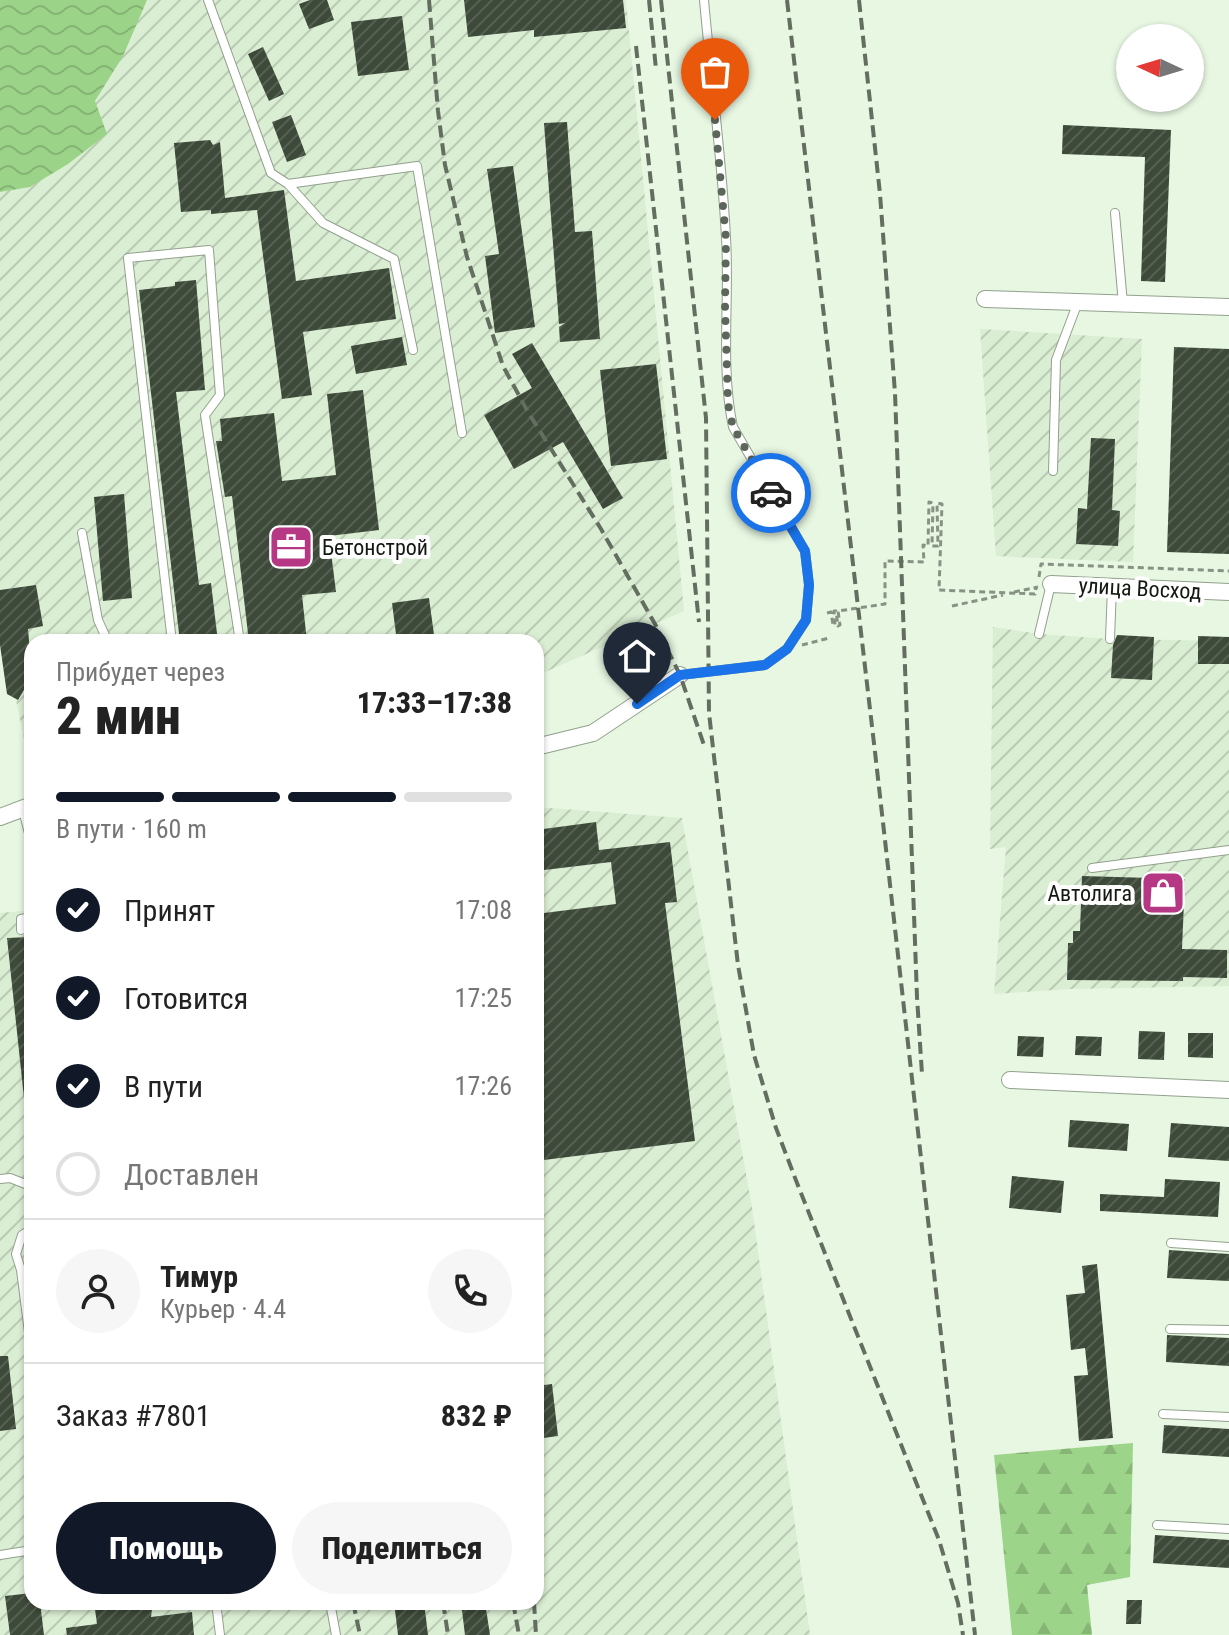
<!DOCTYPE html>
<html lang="ru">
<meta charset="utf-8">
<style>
:root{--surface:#fff;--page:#f6f6f6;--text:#222;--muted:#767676;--line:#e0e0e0;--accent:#111827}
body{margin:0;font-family:"Roboto Condensed",sans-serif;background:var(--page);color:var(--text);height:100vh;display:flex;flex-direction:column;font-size:30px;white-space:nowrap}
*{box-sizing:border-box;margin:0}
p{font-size:26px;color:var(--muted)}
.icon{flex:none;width:44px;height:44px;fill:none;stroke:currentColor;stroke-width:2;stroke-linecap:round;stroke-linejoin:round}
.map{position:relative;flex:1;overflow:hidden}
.sheet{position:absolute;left:24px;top:634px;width:520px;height:976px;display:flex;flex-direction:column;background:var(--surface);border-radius:24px;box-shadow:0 2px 6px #0004}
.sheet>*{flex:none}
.needle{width:52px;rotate:274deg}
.controls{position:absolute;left:1116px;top:24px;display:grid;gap:16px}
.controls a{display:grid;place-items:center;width:88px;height:88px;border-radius:50%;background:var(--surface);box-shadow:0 2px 6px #0004;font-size:40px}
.pin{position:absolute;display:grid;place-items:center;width:68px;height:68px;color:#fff;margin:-82px -34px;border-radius:50% 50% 50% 0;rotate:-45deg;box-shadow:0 0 8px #0007}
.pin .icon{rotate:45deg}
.courier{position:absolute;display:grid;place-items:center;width:80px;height:80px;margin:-40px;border:6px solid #1a73e8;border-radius:50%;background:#fff;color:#222;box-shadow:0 2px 10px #0007}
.headline em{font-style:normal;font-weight:800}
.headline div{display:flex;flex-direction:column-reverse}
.headline{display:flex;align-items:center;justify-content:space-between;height:136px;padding:0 32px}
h1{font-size:52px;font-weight:800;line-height:60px}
.bar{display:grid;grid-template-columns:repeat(4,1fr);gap:12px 8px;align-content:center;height:96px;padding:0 32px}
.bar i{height:10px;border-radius:6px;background:var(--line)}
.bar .on{background:var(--accent)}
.bar p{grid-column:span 4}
.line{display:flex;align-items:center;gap:20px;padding:0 32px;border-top:2px solid var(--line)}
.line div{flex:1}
.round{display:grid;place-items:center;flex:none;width:84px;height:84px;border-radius:42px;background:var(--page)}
ol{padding:0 32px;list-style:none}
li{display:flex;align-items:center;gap:24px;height:88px}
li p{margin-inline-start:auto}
li .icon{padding:8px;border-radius:50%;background:var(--accent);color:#fff;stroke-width:4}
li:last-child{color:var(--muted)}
li i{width:44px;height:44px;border:4px solid var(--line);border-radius:50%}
.primary-button{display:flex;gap:16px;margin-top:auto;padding:16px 32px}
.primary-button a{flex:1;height:92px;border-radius:48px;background:var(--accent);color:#fff;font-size:32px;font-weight:800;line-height:92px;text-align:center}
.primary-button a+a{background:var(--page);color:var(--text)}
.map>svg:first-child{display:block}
</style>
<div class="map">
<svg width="1229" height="1635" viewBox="0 0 1229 1635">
<defs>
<pattern id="industrial-furrows" width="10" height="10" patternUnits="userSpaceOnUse" patternTransform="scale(2)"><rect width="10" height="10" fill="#daeed3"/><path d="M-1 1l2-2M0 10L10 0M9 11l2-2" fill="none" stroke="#bacbb4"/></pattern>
<pattern id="forest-firs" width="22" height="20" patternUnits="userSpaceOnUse" patternTransform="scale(2)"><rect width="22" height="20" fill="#9cd489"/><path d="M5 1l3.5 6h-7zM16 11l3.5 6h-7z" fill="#86b575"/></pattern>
<pattern id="water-waves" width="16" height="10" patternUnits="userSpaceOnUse" patternTransform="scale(2)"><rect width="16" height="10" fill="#9bd388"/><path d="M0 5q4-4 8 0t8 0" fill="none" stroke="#85b474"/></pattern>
<pattern id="building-hatch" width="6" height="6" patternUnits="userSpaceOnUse" patternTransform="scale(2)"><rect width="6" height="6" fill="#3d4939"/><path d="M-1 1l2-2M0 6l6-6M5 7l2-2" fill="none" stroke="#566052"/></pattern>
</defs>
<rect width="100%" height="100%" fill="#e7f7e2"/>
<path fill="url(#industrial-furrows)" d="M0 0H626L684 611 536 676V642H32V753H27L0 623Z
M980 329 1142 339 1133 562 996 556Z
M993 627 1039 634 1110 639 1229 641V986L1070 989 994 994 1006 847 990 849Z
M536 807 682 818 752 1207 810 1635H0V913L32 910V1602H536Z"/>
<path fill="url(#forest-firs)" d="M1133 1443 1130 1577 1087 1585 1092 1635H1012L994 1455Z"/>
<path fill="url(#water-waves)" d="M0 0H147L123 56 95 101 107 134 68 164 30 187 0 192Z"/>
<path fill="url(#building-hatch)" d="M310 0H327L334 20 309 29 299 4Z
M464 0H623L626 28 534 37V30L468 37Z
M402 16 409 70 358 76 351 22Z
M263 47 284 94 269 101 248 54Z
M291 115 306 155 287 162 272 122Z
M567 122 575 232 592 231 600 339 560 342 559 327 565 323 559 324 544 123Z
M1063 125 1171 130 1165 282 1141 281 1145 157 1062 154Z
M210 140 213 145 220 142 225 198 284 190 296 281 389 268 396 319 303 332 312 395 282 399 257 210 211 214V210L181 212 174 143Z
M513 166 535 327 495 333 485 256 499 254 487 169Z
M196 280 205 390 176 392 199 585 211 583 218 642H180L139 290 175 286V282Z
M402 337 407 365 356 374 351 346Z
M532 343 623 498 603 509 563 442 514 469 484 415 532 388 512 354Z
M1174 347 1229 349V554L1167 552Z
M656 364 667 459 611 466 600 370Z
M363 390 379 530 329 536 336 592 302 595 307 642H249L232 496 225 497 216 441H222L220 419 274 413 282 481 336 475 327 394Z
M1091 438 1115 439 1112 510 1120 511 1118 546 1076 544 1078 508 1087 509Z
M124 494 132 598 103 601 94 497Z
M36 585 43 626 28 629 32 676 18 700 7 694 0 645V590Z
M429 598 435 642H397L392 603Z
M1117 635 1154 637 1152 680 1111 678 1113 645Z
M1198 636 1229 637V664H1198Z
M596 822 599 850 670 842 677 902 665 903 695 1141 536 1161V914L616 904 611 862 536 871V830Z
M1082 876 1185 879 1182 949 1227 950V978L1183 977V981L1067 980 1068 943H1073V931H1080Z
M30 937 32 1098H24L7 938Z
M1139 1031 1165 1032 1164 1060 1138 1059Z
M1188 1033H1213V1058L1188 1057Z
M1018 1036 1044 1037 1043 1057 1017 1056Z
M1076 1036 1102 1037 1101 1056 1075 1055Z
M1070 1120 1129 1124 1127 1151 1068 1147Z
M1171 1123 1229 1127V1161L1168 1157Z
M1012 1176 1064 1181 1061 1213 1009 1208Z
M1165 1179 1220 1182 1218 1217 1100 1211V1194L1164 1197Z
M1169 1250 1229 1254V1281L1167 1278Z
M1097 1264 1113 1438 1079 1441 1074 1376 1088 1375 1085 1348 1071 1350 1066 1295 1085 1293 1082 1266Z
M1167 1335 1229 1338V1366L1166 1362Z
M0 1356H8L16 1429 0 1431Z
M552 1384 558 1436 536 1439V1386Z
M1164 1425 1229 1429V1457L1162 1453Z
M1155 1535 1229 1540V1568L1153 1563Z
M32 1593V1602H40L44 1635H10L5 1596Z
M1127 1600H1142L1141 1624H1126Z
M94 1602H153L151 1617 192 1612 194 1635H67L66 1628 97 1624Z
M394 1602H424L428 1635H398Z
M461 1602H485L490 1635H465Z"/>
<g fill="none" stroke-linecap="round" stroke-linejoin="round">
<g stroke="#92a08d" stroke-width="10">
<path id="service" d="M208 0 271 173 288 184 417 166 462 433
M288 184 323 223 394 259 413 350
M1115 213 1123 304
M1053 471 1056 360 1078 302
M82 533 98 620 108 642
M1039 634 1051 584
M1110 639 1112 587
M172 642 128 258 209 250 220 395 205 415 240 642
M680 675 765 665 787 649 806 620 809 585 805 551 733 427C720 365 730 300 726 238 722 158 711 79 704 0
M23 810 32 845
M1092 868 1229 850
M21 930V919L32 917
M0 1179 10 1178 28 1185 32 1194
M32 1229 22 1235 16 1254 21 1270 32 1356
M1171 1243 1229 1247
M1170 1329 1229 1330
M1163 1414 1229 1417
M32 1441 30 1443 32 1460
M1157 1525 1229 1529
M0 1555 32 1550
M216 1602 220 1635
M330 1602 336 1635"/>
</g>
<g stroke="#92a08d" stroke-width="18">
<path id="minor" d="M985 299 1229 307
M1051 584 1229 592
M536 747 593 733 680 675
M0 817 32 805
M1010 1080 1229 1090"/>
</g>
<path stroke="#879284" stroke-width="3" stroke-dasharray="6 4" stroke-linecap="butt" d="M1039 577 1041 564 1229 571
M1014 592 1038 587
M952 606 1003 595
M827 613 831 612 833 625H835L834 611H836L838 626 840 625 838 611 885 604V561L924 562 923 545 928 546 929 502 933 503 932 546H938L937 503 942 504 939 590 1035 594 1036 588
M802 645 829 638"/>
<use href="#service" stroke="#fff" stroke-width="8"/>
<use href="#minor" stroke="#fff" stroke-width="16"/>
<path stroke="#636d60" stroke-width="4" stroke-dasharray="12 6" stroke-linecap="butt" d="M429 0 438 111 445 165 467 257 503 366 528 412 601 529 655 624 680 675 705 748
M649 0 656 69
M661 0 706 418 709 713 738 965 754 1055 776 1128 797 1183 939 1540 958 1603 963 1635
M787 0 875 752 975 1635
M859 0 880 194 895 393 917 997 922 1074
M636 46 699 622
M353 1602 360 1635
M443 1602 448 1635
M513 1602 519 1635
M534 1602 536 1635"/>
</g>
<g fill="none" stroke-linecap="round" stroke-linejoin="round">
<path stroke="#5d665a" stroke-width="8" stroke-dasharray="0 14.4" d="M715 120 726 239 725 306 728 404 733 427 771 493"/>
<path stroke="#1a73e8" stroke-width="10" d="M637 704 680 675 765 665 787 649 806 620 809 585 805 551 771 493"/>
</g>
<defs>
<g id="office-square" transform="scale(2.3)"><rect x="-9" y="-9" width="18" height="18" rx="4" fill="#b63783" stroke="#fefefe"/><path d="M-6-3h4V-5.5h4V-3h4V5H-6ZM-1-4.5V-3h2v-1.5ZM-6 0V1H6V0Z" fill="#fff"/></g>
<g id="shop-square" transform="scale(2.3)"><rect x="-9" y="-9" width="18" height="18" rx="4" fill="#b63783" stroke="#fefefe"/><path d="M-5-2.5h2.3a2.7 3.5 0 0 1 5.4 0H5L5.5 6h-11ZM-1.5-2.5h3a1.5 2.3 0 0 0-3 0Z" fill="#fff"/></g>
</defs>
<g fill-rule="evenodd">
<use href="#office-square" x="291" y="547"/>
<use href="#shop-square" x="1163" y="893"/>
</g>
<g text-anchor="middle" stroke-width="8" stroke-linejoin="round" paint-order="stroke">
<g font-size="22" fill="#131811" stroke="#fefefe" text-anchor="start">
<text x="322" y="555">Бетонстрой</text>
<text x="1132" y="901" text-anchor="end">Автолига</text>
</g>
<g font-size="22" fill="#131811" stroke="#fefefe">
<text transform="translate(1140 588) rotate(3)" y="8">улица Восход</text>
</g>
</g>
</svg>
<div class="controls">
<a><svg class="needle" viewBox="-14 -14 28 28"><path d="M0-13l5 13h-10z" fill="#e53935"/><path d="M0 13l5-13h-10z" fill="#767676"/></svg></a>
</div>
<div class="pin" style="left:715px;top:120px;background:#ea580c"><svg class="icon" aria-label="bag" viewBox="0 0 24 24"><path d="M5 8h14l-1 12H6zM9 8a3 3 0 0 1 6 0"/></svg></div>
<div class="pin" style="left:637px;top:704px;background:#1f2937"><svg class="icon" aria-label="home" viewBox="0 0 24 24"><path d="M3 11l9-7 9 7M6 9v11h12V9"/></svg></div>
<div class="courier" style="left:771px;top:493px"><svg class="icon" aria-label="car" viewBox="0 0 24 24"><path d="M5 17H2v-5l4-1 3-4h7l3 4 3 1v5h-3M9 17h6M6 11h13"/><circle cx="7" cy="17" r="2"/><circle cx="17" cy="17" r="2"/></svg></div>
<section class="sheet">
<div class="headline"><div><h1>2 мин</h1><p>Прибудет через</p></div><em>17:33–17:38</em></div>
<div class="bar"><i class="on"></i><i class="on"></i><i class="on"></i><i></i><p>В пути · 160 m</p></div>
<ol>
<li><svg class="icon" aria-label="check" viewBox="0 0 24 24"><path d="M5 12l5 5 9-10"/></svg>Принят<p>17:08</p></li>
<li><svg class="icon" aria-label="check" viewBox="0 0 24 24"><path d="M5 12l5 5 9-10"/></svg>Готовится<p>17:25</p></li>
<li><svg class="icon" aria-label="check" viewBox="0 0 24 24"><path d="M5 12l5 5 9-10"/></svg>В пути<p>17:26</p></li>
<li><i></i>Доставлен</li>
</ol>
<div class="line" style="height:144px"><a class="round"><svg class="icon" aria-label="person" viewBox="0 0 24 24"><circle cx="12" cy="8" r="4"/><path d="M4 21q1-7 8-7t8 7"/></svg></a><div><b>Тимур</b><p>Курьер · 4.4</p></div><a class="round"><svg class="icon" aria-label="phone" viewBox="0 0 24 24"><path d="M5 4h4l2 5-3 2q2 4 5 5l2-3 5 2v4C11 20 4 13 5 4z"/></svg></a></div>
<div class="line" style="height:104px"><div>Заказ #7801</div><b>832 ₽</b></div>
<div class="primary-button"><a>Помощь</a><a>Поделиться</a></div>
</section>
</div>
